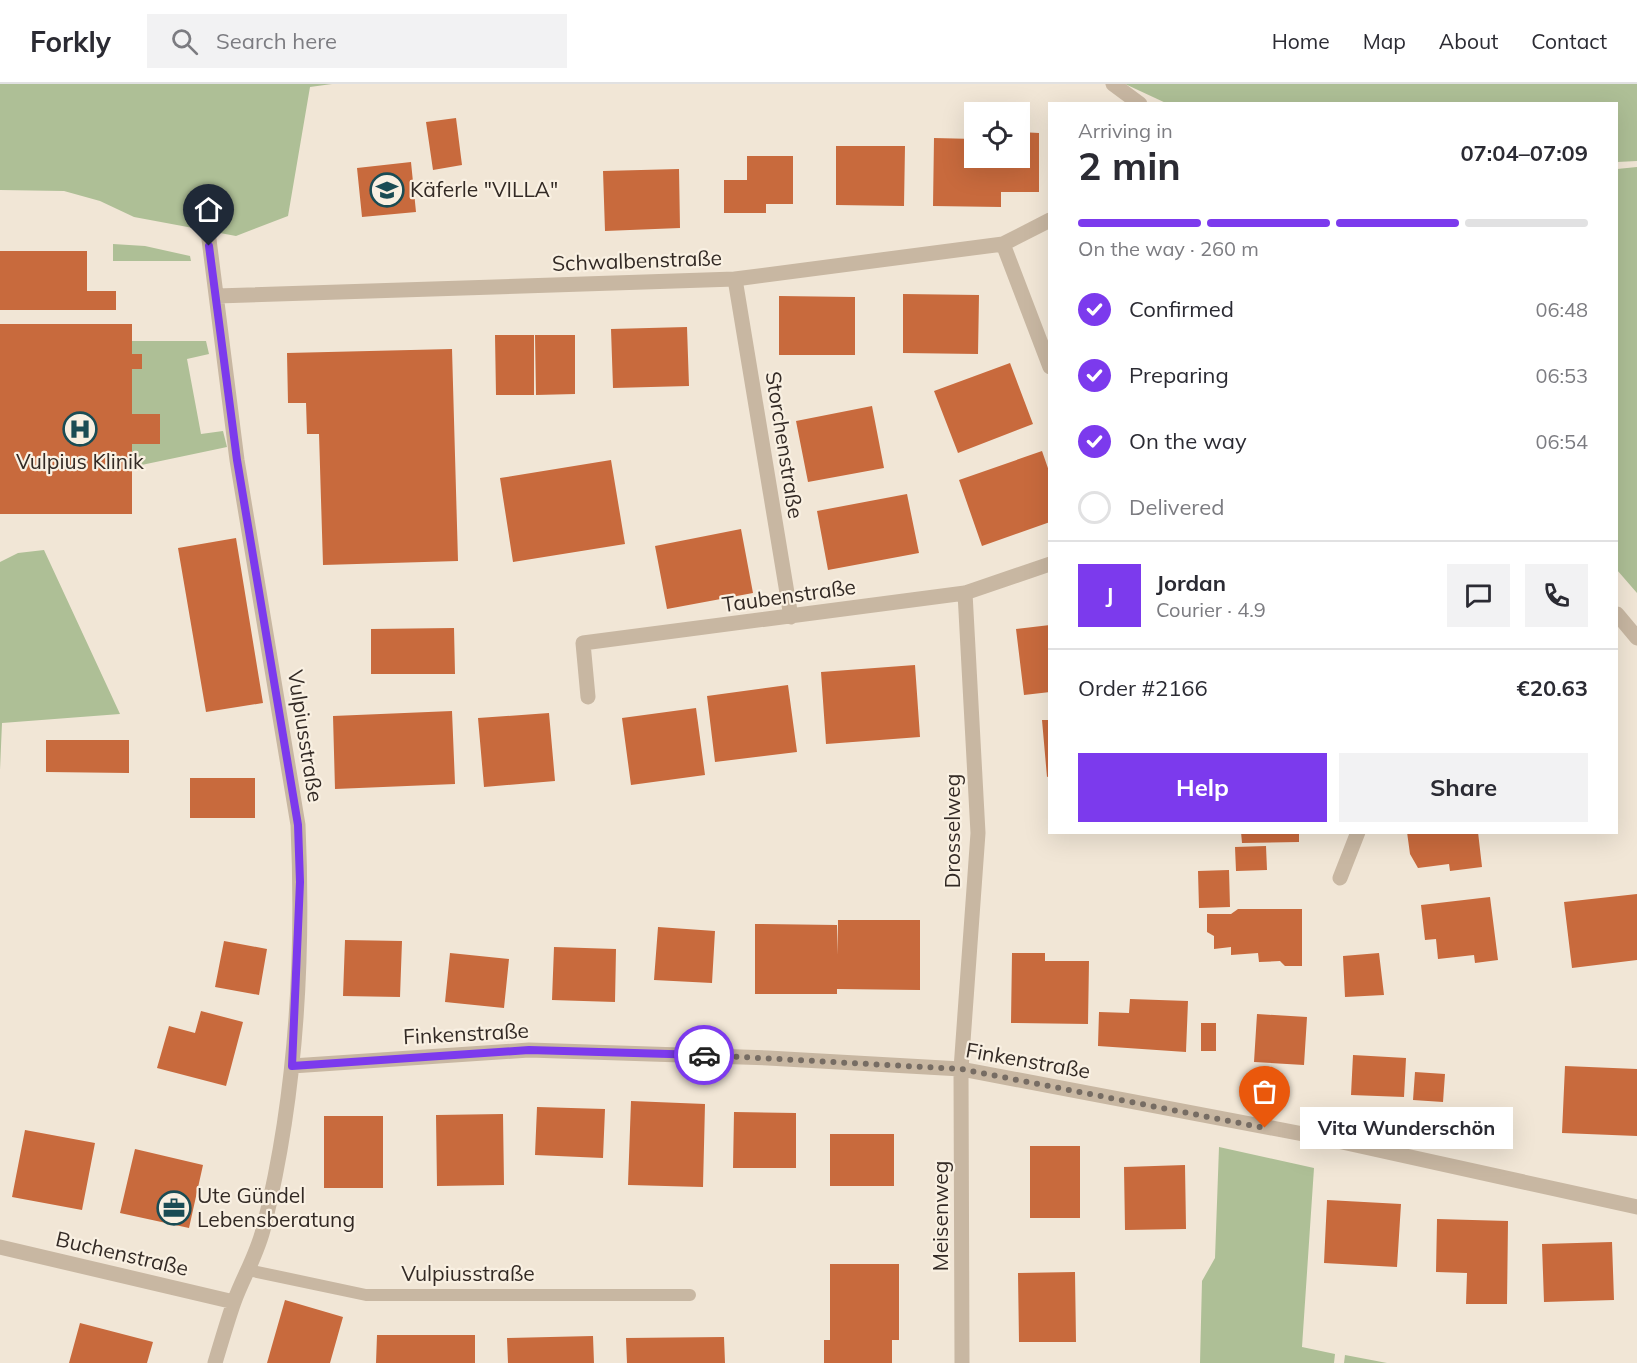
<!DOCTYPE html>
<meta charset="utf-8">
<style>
:root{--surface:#fff;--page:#f2f2f3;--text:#2b2b33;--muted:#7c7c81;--line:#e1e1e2;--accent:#7c3aed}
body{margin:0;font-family:Mulish,sans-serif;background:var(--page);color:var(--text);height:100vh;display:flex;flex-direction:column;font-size:22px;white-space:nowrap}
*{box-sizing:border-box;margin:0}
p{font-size:20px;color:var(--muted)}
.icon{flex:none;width:33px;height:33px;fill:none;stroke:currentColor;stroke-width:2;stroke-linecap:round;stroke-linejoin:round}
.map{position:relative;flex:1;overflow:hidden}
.sheet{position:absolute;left:1048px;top:18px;width:570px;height:732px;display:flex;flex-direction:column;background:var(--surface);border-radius:0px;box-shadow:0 6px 24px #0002}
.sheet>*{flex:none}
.fabs{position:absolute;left:964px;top:18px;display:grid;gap:12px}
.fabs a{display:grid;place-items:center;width:66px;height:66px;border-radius:0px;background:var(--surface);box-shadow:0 6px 24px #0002;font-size:30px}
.pin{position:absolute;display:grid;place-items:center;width:51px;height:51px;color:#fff;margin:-62px -26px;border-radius:50% 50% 50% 0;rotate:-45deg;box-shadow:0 0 6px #0007}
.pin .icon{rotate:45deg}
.courier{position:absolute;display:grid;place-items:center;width:60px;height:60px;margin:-30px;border:4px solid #7c3aed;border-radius:50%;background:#fff;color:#222;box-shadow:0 2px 8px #0007}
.bubble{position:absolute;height:42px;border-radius:0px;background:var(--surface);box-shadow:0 6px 24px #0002;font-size:20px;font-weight:700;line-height:42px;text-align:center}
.summary em{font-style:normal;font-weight:700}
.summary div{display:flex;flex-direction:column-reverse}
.summary{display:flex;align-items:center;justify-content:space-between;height:102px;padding:0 30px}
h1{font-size:39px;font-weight:700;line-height:45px}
.bar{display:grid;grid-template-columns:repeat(4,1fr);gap:9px 6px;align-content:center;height:72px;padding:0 30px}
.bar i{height:8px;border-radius:4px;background:var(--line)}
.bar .active{background:var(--accent)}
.bar p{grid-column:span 4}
.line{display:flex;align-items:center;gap:15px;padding:0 30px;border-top:2px solid var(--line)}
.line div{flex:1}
.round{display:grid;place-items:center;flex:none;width:63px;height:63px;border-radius:0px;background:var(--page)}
ol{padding:0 30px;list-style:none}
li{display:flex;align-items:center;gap:18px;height:66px}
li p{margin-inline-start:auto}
li .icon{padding:6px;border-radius:50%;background:var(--accent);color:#fff;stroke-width:4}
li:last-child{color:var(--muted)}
li i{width:33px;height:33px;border:3px solid var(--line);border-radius:50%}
.action{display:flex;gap:12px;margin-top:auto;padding:12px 30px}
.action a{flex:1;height:69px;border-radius:0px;background:var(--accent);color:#fff;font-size:24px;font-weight:700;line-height:69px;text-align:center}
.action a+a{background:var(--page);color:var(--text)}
header{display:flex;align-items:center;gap:36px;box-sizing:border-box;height:84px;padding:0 30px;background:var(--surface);border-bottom:2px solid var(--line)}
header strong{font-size:28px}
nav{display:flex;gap:33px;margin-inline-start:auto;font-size:21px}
.search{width:420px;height:54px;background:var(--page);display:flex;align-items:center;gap:15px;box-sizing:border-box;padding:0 21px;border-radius:0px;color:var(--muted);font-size:22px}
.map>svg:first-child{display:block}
</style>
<header>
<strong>Forkly</strong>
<div class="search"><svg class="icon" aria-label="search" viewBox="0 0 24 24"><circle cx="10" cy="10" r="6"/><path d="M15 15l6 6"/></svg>Search here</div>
<nav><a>Home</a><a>Map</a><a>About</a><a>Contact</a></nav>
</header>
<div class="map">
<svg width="1637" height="1279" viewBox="0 0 1637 1279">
<rect width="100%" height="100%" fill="#f1e6d6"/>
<path fill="#aebf96" d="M0 0H332L310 3 288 132 236 152 134 133 100 117 64 107 0 106Z
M1125 0H1637V77L1617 78V20H1168Z
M1637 83V509L1617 486V85Z
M113 160 145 162 190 172 191 177H113Z
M132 257H206L209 270 187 275 201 350 223 347 227 363 132 383V360L160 359V330H132V285H142V271L132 270Z
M44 466 120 630 2 639 0 686V478L18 469Z
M1219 1063 1314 1084 1302 1263 1335 1270 1334 1279H1200L1202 1197 1215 1174Z
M1345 1271 1387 1279H1344Z"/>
<path fill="#c86a3d" d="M456 34 462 81 433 86 426 38Z
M1020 48 1039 49V108H1001V123L933 122 934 54 975 55V74H1020Z
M836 62H905L904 122 836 121Z
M747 72H793V120H766V129H724V96H747Z
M411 78 416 128 362 133 357 84Z
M679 85 680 144 605 147 603 87Z
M0 167H87V207H116V226H0Z
M903 210 979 211 978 270 903 269Z
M779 212 855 213V271H779Z
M0 240H132V270H142V285H132V330H160V360H132V430H0Z
M687 243 689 302 613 304 611 245Z
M495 251H534V311H496Z
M535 251H575V310L536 311Z
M452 265 458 477 323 481 319 350H307L306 319H288L287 269Z
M1010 279 1033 340 958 369 934 307Z
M872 322 884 384 808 398 796 337Z
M1042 367 1050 390V438L982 462 959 396Z
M611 376 625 460 513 478 500 394Z
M907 410 919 469 828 486 817 427Z
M741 445 753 509 667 525 655 462Z
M236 454 263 619 206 628 178 464Z
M1050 541V608L1024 611 1016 545Z
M454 544 455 590H371V545Z
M915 581 920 653 826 660 821 588Z
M788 601 797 668 715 678 707 612Z
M696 624 705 691 631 701 622 634Z
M452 627 455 700 335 705 333 632Z
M549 629 555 697 484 703 478 634Z
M1042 636H1050V692L1047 693Z
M46 656H129V689L46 688Z
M190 694H255V734H190Z
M1241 748H1299V758L1242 759Z
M1407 748H1478L1482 783 1450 787 1449 780 1418 784 1410 770Z
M1266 762 1267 786 1236 787 1235 763Z
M1229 786 1230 823 1199 824 1198 787Z
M1637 810V876L1572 884 1564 818Z
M1490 813 1498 876 1475 879 1474 871 1438 875 1436 855 1425 856 1421 821Z
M1238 825H1302V882H1285L1280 877 1259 878 1258 869 1231 871V863L1214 865V852L1207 848V830H1231Z
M838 836H920V906L837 905V910H755V840L837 841 838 871Z
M658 843 715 847 712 899 654 896Z
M345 856 402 857 400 913 343 912Z
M224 857 267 865 259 911 215 903Z
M554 863 616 865 615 918 552 916Z
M450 869 509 875 504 924 445 918Z
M1012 869H1045V877H1089L1088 940 1011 939Z
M1379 869 1384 911 1345 913 1343 872Z
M1130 915 1188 917 1186 968 1098 962 1099 928 1129 929Z
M201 927 243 938 226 1002 157 984 169 942 195 949Z
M1257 930 1307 933 1304 981 1254 978Z
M1201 939H1216V967H1201Z
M1353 971 1406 974 1404 1013 1351 1011Z
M1565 982 1637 985V1052L1562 1049Z
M1415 988 1445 990 1443 1018 1413 1016Z
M631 1017 705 1020 703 1103 628 1101Z
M537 1023 605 1025 603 1074 535 1071Z
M734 1028 796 1029V1084H733Z
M503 1030 504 1101 437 1102 436 1031Z
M324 1032H383V1104H324Z
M25 1046 95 1059 82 1126 12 1113Z
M830 1050H894V1102H830Z
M1030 1062H1080V1134H1030Z
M135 1065 203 1081 189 1144 120 1129Z
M1185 1081 1186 1145 1125 1146 1124 1083Z
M1327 1116 1401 1120 1397 1183 1324 1179Z
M1437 1135 1508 1137 1507 1220H1466L1467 1189 1436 1188Z
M1612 1158 1614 1216 1544 1218 1542 1160Z
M830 1180H899V1256H892V1279H824V1256H830Z
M1075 1188 1076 1258H1019L1018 1189Z
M285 1216 343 1233 330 1279H267Z
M80 1239 153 1258 147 1279H69Z
M377 1251H475V1279H376Z
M593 1252 594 1279H508L507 1254Z
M724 1253 725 1279H627L626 1254Z"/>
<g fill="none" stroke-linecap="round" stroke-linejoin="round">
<path stroke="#c8b7a2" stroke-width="12" d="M248 1186 366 1211H690"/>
<path stroke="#c8b7a2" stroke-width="15" d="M1113 0 1140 20
M205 124 237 376 298 741C304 874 296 1013 264 1142 258 1169 243 1193 234 1218 227 1238 221 1259 215 1279
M1003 160 1050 283
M735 195 791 533
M217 212 735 195 1003 160 1050 136
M1617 530 1637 554
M588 613 583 559 965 509 1050 480
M1340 794 1358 748
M292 982 529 966 768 974 961 985 1324 1054 1637 1123
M0 1163 234 1218
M962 1279 961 985 978 749 965 509"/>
</g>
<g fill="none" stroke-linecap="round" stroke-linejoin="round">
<path stroke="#766c63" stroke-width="6" stroke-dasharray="0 10.8" d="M704 971 961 985 1265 1044"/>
<path stroke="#7c3aed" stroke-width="8" d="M209 162 237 376 298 741 300 798 292 982 529 966 704 971"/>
</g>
<defs>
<g id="school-ring" transform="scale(1.725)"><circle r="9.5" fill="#f9f0e2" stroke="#1a4c54" stroke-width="1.5"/><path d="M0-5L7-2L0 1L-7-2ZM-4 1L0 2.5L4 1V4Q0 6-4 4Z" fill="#1a4c54"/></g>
<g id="hospital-ring" transform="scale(1.725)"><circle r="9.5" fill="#f9f0e2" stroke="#1a4c54" stroke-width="1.5"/><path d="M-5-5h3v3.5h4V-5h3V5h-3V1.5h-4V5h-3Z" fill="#1a4c54"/></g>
<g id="office-ring" transform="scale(1.725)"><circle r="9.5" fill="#f9f0e2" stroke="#1a4c54" stroke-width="1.5"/><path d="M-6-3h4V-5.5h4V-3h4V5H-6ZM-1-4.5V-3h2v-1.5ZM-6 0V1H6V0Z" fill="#1a4c54"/></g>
</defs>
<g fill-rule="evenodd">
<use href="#school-ring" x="387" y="106"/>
<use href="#hospital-ring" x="80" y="345"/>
<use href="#office-ring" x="174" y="1124"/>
</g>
<g text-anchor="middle" stroke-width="4.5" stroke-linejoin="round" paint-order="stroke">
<g font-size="21" fill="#332a25" stroke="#f9f0e2" text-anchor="start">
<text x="410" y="113">Käferle "VILLA"</text>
<text x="80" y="385" text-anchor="middle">Vulpius Klinik</text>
<text x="197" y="1119">Ute Gündel<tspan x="197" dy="24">Lebensberatung</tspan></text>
</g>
<g font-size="21" fill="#332a25" stroke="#f9f0e2">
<text transform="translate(637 177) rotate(-2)" y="7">Schwalbenstraße</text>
<text transform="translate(784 361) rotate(81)" y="7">Storchenstraße</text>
<text transform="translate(789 512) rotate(-8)" y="7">Taubenstraße</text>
<text transform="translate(305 652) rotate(81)" y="7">Vulpiusstraße</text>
<text transform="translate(953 747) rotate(-90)" y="7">Drosselweg</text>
<text transform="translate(466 950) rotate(-3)" y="7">Finkenstraße</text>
<text transform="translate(1028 977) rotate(10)" y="7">Finkenstraße</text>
<text transform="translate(941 1132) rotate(-90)" y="7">Meisenweg</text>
<text transform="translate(122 1170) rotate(13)" y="7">Buchenstraße</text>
<text x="468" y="1197">Vulpiusstraße</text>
</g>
</g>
</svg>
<div class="fabs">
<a><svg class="icon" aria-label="locate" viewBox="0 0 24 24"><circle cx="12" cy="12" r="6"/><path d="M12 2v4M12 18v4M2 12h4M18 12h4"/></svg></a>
</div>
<div class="pin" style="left:1265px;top:1044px;background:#ea580c"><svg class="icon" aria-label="bag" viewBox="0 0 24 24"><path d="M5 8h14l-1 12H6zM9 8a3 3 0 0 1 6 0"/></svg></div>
<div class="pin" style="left:209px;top:162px;background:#1f2937"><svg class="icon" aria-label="home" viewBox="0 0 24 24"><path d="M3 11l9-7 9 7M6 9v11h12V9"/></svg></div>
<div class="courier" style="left:704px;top:971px"><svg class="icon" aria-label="car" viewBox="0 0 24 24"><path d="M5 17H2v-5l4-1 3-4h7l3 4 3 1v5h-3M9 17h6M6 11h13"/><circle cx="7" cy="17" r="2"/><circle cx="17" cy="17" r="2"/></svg></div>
<div class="bubble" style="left:1300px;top:1023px;width:213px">Vita Wunderschön</div>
<section class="sheet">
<div class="summary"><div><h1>2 min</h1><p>Arriving in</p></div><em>07:04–07:09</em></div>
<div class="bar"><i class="active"></i><i class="active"></i><i class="active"></i><i></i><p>On the way · 260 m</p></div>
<ol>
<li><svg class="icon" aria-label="check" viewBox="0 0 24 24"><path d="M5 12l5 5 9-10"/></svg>Confirmed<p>06:48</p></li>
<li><svg class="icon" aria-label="check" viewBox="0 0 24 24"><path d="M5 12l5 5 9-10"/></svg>Preparing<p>06:53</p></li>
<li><svg class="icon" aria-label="check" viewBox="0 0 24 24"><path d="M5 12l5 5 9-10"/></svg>On the way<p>06:54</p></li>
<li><i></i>Delivered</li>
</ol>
<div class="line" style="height:108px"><b class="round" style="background:var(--accent);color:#fff">J</b><div><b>Jordan</b><p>Courier · 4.9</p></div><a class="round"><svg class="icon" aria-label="chat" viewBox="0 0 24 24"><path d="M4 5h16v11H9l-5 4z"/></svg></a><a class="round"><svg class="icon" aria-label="phone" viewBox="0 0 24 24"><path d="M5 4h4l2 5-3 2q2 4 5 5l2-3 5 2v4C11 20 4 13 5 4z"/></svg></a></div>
<div class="line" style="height:78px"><div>Order #2166</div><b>€20.63</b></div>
<div class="action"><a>Help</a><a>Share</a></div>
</section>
</div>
